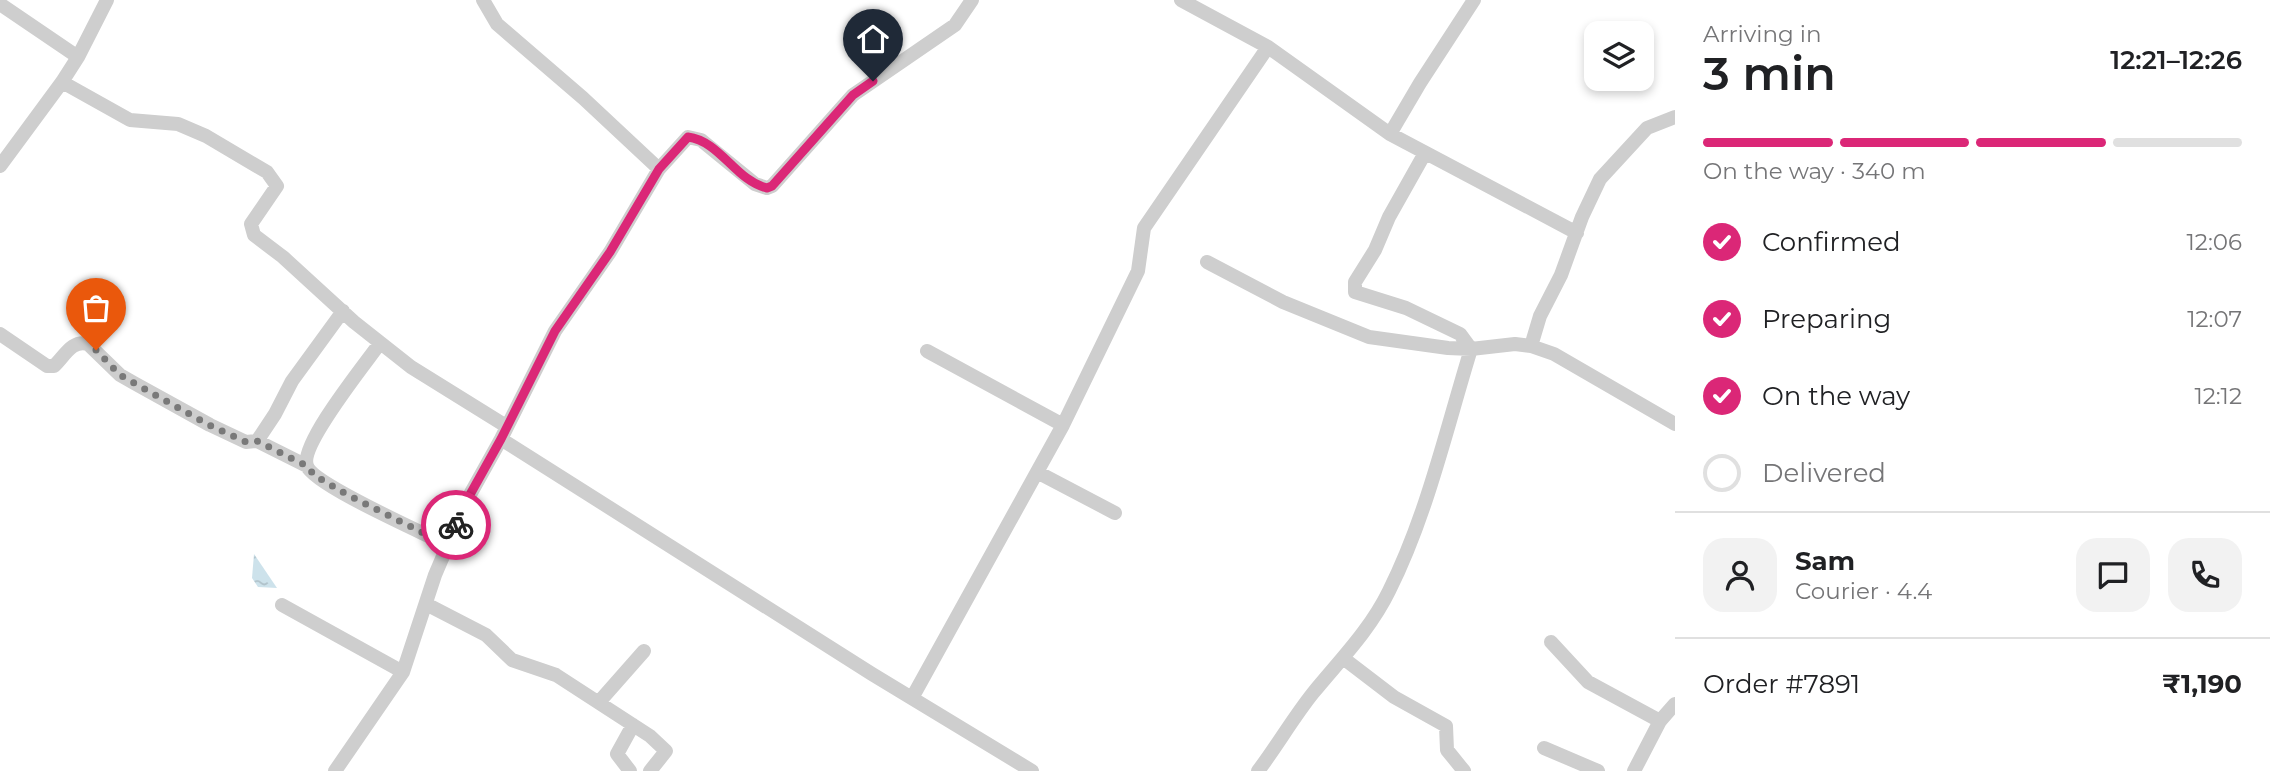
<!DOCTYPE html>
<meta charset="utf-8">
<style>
:root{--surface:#fff;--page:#f2f2f2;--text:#202124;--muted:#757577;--line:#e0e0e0;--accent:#db2777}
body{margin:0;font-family:Montserrat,sans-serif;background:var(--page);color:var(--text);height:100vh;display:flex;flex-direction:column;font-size:26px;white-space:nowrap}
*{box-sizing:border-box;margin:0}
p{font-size:23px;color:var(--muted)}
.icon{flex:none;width:38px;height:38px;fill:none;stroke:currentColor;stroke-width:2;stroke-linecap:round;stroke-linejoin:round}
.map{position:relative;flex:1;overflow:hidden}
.details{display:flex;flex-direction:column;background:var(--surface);width:595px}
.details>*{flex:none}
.controls{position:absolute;left:1584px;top:21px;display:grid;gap:14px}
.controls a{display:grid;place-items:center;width:70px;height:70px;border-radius:14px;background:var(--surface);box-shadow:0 4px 10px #0003;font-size:35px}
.pin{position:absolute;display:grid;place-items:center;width:60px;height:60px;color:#fff;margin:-72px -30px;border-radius:50% 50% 50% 0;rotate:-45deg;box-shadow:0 0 7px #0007}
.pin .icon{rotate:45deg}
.courier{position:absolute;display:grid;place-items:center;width:70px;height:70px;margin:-35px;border:5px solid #db2777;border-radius:50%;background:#fff;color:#222;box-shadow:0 2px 9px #0007}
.summary em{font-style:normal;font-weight:600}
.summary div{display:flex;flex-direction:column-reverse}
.summary{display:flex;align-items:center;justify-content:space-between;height:119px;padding:0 28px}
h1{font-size:46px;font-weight:600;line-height:52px}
.bar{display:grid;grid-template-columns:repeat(4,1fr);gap:10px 7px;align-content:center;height:84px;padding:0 28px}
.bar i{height:9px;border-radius:5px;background:var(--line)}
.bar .on{background:var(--accent)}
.bar p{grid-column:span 4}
.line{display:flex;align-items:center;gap:18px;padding:0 28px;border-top:2px solid var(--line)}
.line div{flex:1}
.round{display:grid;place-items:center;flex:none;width:74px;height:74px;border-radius:21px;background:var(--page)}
ol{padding:0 28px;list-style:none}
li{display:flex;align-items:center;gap:21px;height:77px}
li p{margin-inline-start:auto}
li .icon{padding:7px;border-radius:50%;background:var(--accent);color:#fff;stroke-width:4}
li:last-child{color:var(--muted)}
li i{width:38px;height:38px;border:4px solid var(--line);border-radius:50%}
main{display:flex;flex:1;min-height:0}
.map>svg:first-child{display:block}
</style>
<main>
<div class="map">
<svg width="1675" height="771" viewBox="0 0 1675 771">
<defs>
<pattern id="water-ripples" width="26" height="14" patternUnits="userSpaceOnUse" patternTransform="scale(1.75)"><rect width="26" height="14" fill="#cde2eb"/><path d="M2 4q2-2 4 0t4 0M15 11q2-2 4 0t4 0" fill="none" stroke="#b0c2ca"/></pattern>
</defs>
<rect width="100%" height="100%" fill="#fff"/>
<path fill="url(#water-ripples)" d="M254 554 277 588 258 587 252 578Z"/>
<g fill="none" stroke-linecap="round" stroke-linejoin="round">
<path stroke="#cecece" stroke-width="14" d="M483 0 497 24 583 98 659 169
M1181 0 1268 47 1390 134 1577 233
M0 4 78 57
M62 82 130 120 178 124 206 136 267 172 277 186 251 224 254 235 283 257 354 322 411 367 506 426
M1390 134 1420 83 1474 0
M0 166 62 82 78 57 107 0
M1207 262 1283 302 1369 337 1448 348 1471 349 1515 344 1531 346 1554 354 1675 424
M0 334 47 366H54C64 357 72 339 88 344L120 375 134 383 210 425 246 442 257 441 307 466
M380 343C366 363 299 445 307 466 314 485 424 533 447 545
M1531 346 1540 316 1561 275 1582 217 1600 179 1647 128 1675 117
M927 351 1063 425
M501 439 872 674 1032 771
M257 441 275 414 292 381 343 311
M1037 472 1115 513
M426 604 486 635 512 660 556 675 650 736 666 751 650 771
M282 605 403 672
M1551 642 1588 682 1660 721
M1343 658 1394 697 1446 726 1447 750 1464 771
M912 698 1063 425 1138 271 1144 228 1268 47
M599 702 644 651
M1544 748 1598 771
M335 771 403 672 435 575 467 500 501 439 555 331 610 252 659 169 688 137 701 140 755 184 767 188 772 186 853 95 955 25 972 0
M630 771 617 754 633 725
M1258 771C1277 746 1293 718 1313 693 1340 660 1370 630 1389 591 1427 515 1446 430 1471 349L1460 334 1406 308 1355 292V282L1375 250 1389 217 1425 153
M1634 771 1660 721 1675 704"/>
</g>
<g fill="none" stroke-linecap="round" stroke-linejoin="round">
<path stroke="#797979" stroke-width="7" stroke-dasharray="0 12.6" d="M96 350 120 375 134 383 209 425 246 442 257 441 307 466 314 475 346 494 447 545 456 525"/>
<path stroke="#db2777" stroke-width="9" d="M456 525 467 500 501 439 555 331 610 252 659 169 688 137C720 141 736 181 767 188L772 186 853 95 873 81"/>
</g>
</svg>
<div class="controls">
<a><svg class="icon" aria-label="layers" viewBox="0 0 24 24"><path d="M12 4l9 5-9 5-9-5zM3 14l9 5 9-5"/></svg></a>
</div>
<div class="pin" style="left:96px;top:350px;background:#ea580c"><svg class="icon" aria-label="bag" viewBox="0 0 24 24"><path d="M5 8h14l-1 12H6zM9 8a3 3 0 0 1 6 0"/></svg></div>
<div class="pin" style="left:873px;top:81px;background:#1f2937"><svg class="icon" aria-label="home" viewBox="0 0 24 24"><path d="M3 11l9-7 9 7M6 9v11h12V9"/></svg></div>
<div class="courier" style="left:456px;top:525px"><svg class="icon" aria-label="bike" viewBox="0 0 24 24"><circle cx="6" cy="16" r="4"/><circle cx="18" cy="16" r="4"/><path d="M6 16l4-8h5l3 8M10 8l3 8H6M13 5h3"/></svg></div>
</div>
<section class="details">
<div class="summary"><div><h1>3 min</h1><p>Arriving in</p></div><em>12:21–12:26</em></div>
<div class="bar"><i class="on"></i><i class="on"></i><i class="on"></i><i></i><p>On the way · 340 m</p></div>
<ol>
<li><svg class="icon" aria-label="check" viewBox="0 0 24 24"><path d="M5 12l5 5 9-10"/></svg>Confirmed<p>12:06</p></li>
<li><svg class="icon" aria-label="check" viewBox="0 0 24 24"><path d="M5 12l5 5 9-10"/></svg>Preparing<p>12:07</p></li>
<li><svg class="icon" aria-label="check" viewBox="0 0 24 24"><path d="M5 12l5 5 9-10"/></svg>On the way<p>12:12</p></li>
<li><i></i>Delivered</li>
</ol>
<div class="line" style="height:126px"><a class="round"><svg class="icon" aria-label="person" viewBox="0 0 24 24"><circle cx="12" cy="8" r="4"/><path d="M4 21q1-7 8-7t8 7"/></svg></a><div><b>Sam</b><p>Courier · 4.4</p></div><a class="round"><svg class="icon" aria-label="chat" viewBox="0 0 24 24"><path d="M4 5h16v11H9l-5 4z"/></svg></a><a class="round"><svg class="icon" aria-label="phone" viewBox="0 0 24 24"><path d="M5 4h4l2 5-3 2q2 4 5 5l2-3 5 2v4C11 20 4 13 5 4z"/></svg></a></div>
<div class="line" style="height:91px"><div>Order #7891</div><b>₹1,190</b></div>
</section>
</main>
